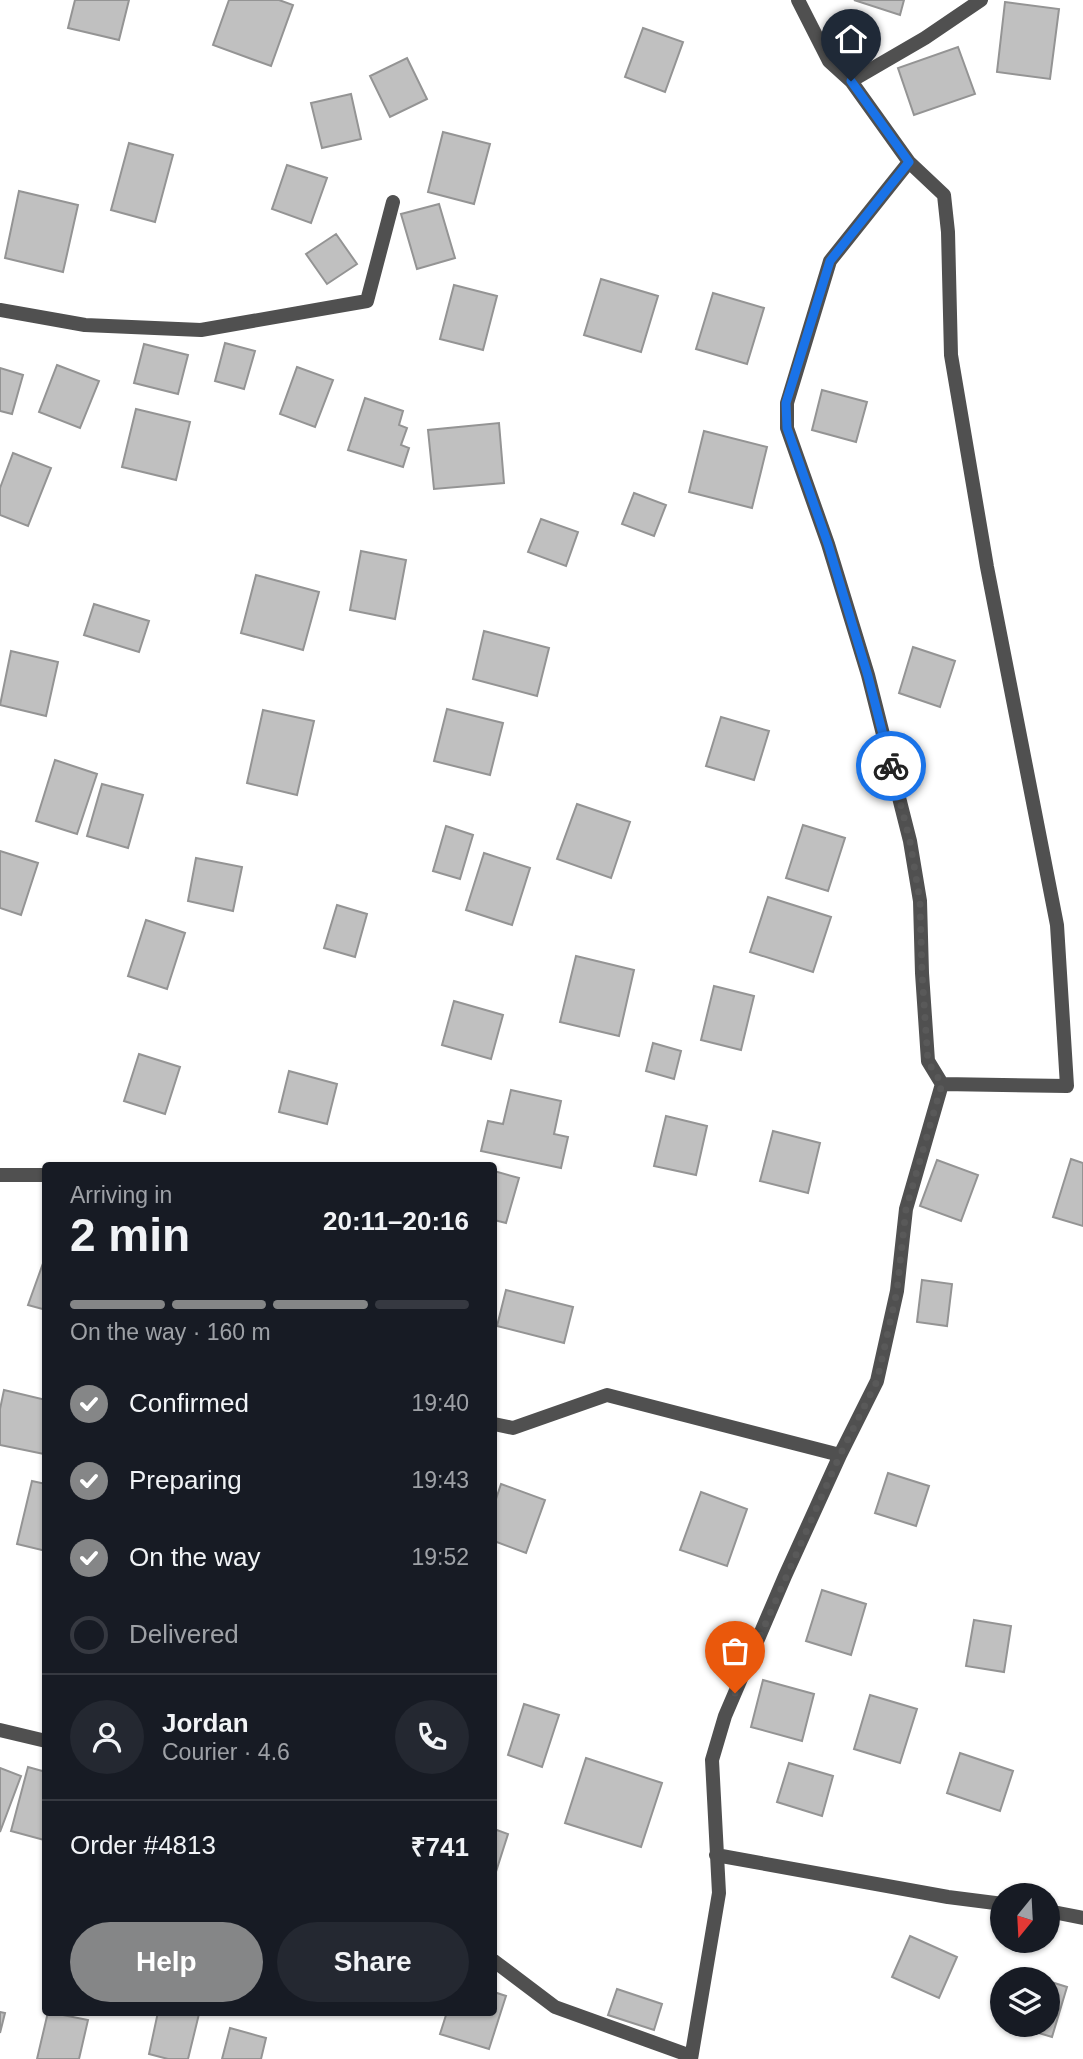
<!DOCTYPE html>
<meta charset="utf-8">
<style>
:root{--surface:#171b24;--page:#242831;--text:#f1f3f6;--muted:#9ea1a6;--line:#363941;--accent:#858687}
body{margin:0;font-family:Helvetica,sans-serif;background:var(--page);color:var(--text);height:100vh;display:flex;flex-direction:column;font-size:26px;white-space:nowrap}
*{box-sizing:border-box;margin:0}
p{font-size:23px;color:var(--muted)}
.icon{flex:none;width:38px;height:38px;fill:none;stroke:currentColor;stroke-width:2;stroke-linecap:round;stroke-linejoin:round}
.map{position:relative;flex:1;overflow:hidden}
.sheet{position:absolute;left:42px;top:1162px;width:455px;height:854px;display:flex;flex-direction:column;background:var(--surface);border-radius:7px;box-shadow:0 2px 5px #0004}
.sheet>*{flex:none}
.needle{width:46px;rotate:198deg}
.buttons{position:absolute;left:990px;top:1883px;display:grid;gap:14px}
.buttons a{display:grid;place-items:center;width:70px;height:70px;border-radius:50%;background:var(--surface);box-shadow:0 2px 5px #0004;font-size:35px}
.pin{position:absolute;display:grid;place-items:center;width:60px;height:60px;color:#fff;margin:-72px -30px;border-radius:50% 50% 50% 0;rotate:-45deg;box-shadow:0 0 7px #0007}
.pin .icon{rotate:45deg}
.courier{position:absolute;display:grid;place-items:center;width:70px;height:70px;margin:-35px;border:5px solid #1a73e8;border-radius:50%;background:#fff;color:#222;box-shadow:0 2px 9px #0007}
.head em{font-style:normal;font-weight:700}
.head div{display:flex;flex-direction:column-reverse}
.head{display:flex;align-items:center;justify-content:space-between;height:119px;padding:0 28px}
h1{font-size:46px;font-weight:700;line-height:52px}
.bar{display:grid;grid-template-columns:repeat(4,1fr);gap:10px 7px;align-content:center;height:84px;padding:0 28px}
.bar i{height:9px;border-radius:5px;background:var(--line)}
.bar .current{background:var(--accent)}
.bar p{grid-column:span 4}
.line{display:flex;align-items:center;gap:18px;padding:0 28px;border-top:2px solid var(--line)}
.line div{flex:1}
.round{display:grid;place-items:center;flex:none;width:74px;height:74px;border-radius:37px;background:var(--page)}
ol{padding:0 28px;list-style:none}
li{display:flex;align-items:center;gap:21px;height:77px}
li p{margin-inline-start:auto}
li .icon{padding:7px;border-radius:50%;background:var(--accent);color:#fff;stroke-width:4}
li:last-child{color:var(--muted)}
li i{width:38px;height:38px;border:4px solid var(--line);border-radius:50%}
.cta{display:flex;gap:14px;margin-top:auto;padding:14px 28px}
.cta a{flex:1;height:80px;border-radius:42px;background:var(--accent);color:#fff;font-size:28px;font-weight:700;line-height:80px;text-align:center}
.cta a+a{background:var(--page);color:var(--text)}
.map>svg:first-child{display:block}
</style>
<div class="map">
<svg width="1083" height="2059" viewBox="0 0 1083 2059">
<rect width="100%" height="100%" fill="#fff"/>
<path fill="#c0c0c0" stroke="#949494" stroke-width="2" d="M75 0H129L119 40 68 28Z
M229 0H279L293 5 271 66 213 45Z
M854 0H904L900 15Z
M1005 2 1059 9 1050 79 997 72Z
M643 28 683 42 665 92 625 77Z
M958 47 975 94 914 115 898 68Z
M407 58 427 99 390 117 370 76Z
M351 94 361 139 322 148 311 103Z
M443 132 490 144 474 204 428 192Z
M129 143 173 155 155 222 111 210Z
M287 165 327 178 311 223 272 209Z
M19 191 78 205 63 272 5 258Z
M439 204 455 258 417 269 401 214Z
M336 234 357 264 327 284 306 254Z
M601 279 658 296 641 352 584 335Z
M454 285 497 296 483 350 440 339Z
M713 293 764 308 747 364 696 349Z
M225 343 255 351 244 389 215 381Z
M144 344 188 355 178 394 134 383Z
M57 365 99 381 80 428 39 412Z
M297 367 333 380 315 427 280 414Z
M0 368 23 375 12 414 0 411Z
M822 390 867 402 856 442 812 430Z
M365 398 403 411 399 425 407 428 401 445 409 448 403 467 348 450Z
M136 409 190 422 176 480 122 467Z
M499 423 504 483 434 489 428 430Z
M704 431 767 447 752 508 689 492Z
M13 453 51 468 28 526 0 515V488Z
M634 493 666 505 654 536 622 524Z
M541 519 578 532 566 566 528 552Z
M361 551 406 560 395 619 350 610Z
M256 575 319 592 303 650 241 633Z
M94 604 149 621 139 652 84 635Z
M484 631 549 648 537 696 473 679Z
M913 647 955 661 940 707 899 693Z
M11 651 58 662 46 716 0 705Z
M447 709 503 723 490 775 434 761Z
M263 710 314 721 297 795 247 783Z
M721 717 769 731 754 780 706 766Z
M55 760 97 774 77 834 36 821Z
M102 784 143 795 128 848 87 836Z
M577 804 630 822 611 878 557 859Z
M803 825 845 838 828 891 786 878Z
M446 826 473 835 460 879 433 871Z
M0 851 38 863 21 915 0 908Z
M484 853 530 868 512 925 466 910Z
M196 858 242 867 233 911 188 901Z
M768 897 831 917 813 972 750 952Z
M337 905 367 914 355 957 324 948Z
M146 920 185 933 167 989 128 976Z
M576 956 634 970 619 1036 560 1022Z
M714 986 754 996 741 1050 701 1040Z
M454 1001 503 1015 491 1059 442 1045Z
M653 1043 681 1051 674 1079 646 1071Z
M139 1054 180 1067 165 1114 124 1101Z
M289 1071 337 1084 327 1124 279 1112Z
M511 1090 561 1101 554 1134 568 1137 561 1168 481 1151 488 1121 503 1124Z
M666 1116 707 1126 696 1175 654 1166Z
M773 1131 820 1143 808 1193 760 1181Z
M1071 1159 1083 1163V1226L1053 1217Z
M937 1160 978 1175 961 1221 920 1206Z
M494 1171 519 1178 506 1223 494 1220Z
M46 1255V1310L28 1305Z
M922 1280 952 1284 947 1326 917 1322Z
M506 1290 573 1307 564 1343 497 1326Z
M4 1390 46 1400 44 1454 0 1445V1409Z
M888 1473 929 1486 916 1526 875 1513Z
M32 1481 46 1484V1551L17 1544Z
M501 1484 545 1500 526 1553 494 1541V1505Z
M701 1492 747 1509 727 1566 680 1550Z
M822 1590 866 1604 851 1655 806 1641Z
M974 1620 1011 1626 1004 1672 966 1666Z
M763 1680 814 1694 802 1741 751 1727Z
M870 1695 917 1709 900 1763 854 1749Z
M524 1704 559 1715 542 1767 508 1755Z
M960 1753 1013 1771 1000 1811 947 1793Z
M586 1758 662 1783 641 1847 565 1823Z
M789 1763 833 1776 822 1816 777 1802Z
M28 1767 46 1772 44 1840 11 1831Z
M0 1768 21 1776 0 1832Z
M494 1829 508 1834 494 1878Z
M910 1936 957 1957 939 1998 892 1977Z
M1048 1981 1067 1987 1052 2037 1012 2025H1048Z
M617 1989 662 2004 654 2030 608 2015Z
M494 1992 506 1996 489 2049 440 2034 447 2012H494Z
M0 2012 5 2013 0 2033Z
M48 2012 88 2020 79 2059H37Z
M158 2012 199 2014 188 2059H168L149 2054Z
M230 2028 266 2038 261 2059H222Z"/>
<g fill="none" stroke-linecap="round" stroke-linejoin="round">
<path stroke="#505050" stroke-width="14" d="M851 81 925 38 981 0
M909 162 944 195 948 232 951 355 987 567 1057 925 1067 1086 942 1084
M0 310 85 325 201 330 367 301 393 202
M0 1175H46
M494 1424 513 1428 607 1395 840 1455
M0 1730 46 1741
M716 1855 948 1897 1003 1904
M1048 1911 1083 1918
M494 1961 555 2007 691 2056
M691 2059 719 1893 712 1760 725 1716 785 1576 840 1455 877 1381 897 1291 906 1209 942 1084 928 1061 922 973 920 901 910 841 868 675 828 544 787 428V403L830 261 909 162 851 81 829 61 798 0"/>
</g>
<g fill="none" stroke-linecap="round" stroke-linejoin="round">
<path stroke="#595959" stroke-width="7" stroke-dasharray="0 12.6" d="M735 1693 840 1455 877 1381 897 1291 906 1209 942 1084 928 1062 922 973 920 901 910 841 891 766"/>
<path stroke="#1a73e8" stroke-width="9" d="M851 81 909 162 830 261 786 403 787 428 828 544 868 676 891 766"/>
</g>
</svg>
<div class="buttons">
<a><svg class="needle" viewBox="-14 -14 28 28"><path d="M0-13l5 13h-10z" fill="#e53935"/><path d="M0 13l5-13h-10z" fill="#9ea1a6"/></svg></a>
<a><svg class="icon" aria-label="layers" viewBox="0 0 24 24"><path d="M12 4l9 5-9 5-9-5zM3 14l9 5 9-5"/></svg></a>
</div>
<div class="pin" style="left:735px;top:1693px;background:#ea580c"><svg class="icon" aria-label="bag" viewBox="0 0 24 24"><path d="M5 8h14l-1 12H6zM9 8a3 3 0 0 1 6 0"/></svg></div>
<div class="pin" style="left:851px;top:81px;background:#1f2937"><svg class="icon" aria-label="home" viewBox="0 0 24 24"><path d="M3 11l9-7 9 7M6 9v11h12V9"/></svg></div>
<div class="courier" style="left:891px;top:766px"><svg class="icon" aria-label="bike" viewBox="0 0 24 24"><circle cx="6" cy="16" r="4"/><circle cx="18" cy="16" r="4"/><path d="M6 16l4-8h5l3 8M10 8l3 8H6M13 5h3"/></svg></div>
<section class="sheet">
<div class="head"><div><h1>2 min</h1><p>Arriving in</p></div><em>20:11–20:16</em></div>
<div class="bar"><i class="current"></i><i class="current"></i><i class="current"></i><i></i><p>On the way · 160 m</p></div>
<ol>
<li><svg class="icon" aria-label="check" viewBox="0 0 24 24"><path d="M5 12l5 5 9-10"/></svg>Confirmed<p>19:40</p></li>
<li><svg class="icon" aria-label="check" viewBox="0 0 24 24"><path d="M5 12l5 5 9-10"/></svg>Preparing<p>19:43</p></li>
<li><svg class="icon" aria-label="check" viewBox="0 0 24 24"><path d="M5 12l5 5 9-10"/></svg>On the way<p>19:52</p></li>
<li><i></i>Delivered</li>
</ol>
<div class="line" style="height:126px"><a class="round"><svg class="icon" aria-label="person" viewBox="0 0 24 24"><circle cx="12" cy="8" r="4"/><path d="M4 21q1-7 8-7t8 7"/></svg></a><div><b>Jordan</b><p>Courier · 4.6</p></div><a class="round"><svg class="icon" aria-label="phone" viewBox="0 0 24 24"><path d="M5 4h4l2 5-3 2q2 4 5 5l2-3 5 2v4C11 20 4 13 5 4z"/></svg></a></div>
<div class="line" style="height:91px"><div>Order #4813</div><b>₹741</b></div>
<div class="cta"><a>Help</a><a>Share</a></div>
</section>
</div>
